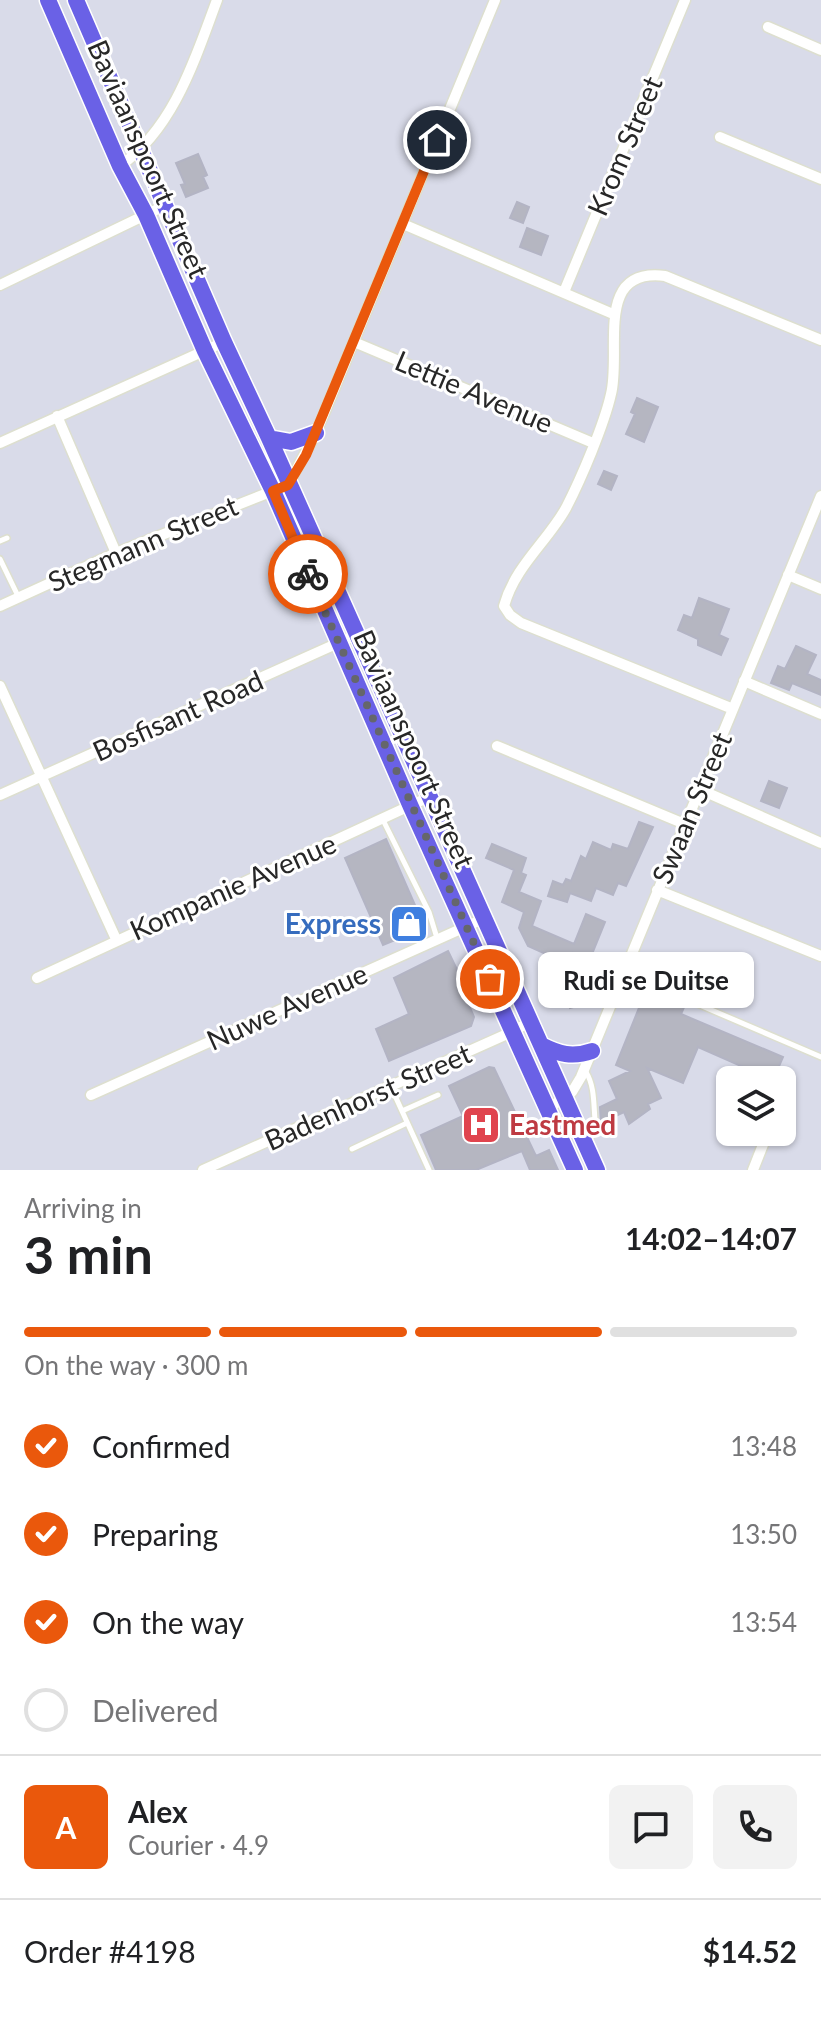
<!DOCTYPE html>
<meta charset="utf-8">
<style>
:root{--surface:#fff;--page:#f2f2f2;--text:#202124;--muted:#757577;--line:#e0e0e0;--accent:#ea580c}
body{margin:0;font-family:Lato,sans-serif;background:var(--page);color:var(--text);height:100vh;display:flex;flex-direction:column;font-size:30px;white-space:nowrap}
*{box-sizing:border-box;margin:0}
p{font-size:26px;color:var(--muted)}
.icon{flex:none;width:44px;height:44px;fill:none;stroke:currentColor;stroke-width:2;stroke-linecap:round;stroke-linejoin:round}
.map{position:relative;height:1170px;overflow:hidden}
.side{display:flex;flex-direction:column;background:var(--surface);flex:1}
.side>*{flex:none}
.controls{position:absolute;left:716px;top:1066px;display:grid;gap:16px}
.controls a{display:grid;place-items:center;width:80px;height:80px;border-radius:12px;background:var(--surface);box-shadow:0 2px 6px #0004;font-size:40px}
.pin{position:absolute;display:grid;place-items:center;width:68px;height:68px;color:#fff;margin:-34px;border:4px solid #fff;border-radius:50%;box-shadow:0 2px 8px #0007}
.courier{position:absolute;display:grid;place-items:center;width:80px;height:80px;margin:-40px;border:6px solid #ea580c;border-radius:50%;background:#fff;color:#222;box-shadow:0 2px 10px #0007}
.bubble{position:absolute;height:56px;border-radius:12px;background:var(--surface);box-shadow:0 2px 6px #0004;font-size:26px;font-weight:700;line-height:56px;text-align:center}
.headline em{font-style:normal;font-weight:700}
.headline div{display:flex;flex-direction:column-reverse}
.headline{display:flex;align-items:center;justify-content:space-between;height:136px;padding:0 24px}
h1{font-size:52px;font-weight:700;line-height:60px}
.bar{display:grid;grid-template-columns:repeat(4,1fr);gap:12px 8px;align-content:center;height:96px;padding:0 24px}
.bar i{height:10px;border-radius:6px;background:var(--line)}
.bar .active{background:var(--accent)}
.bar p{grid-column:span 4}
.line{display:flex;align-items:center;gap:20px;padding:0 24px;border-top:2px solid var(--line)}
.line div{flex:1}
.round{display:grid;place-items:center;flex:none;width:84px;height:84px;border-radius:12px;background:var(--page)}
ol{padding:0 24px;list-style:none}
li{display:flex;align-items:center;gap:24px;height:88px}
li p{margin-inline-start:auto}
li .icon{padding:8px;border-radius:50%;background:var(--accent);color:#fff;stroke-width:4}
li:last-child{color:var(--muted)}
li i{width:44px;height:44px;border:4px solid var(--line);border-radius:50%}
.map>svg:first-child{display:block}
</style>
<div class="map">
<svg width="821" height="1170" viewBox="0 0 821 1170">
<rect width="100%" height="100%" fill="#d9dbe9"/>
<path fill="#b5b6c1" stroke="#b3b4c4" stroke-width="2" d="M198 154 207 175 203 177 208 188 186 197 181 185 185 184 176 163Z
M517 202 529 207 523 223 510 218Z
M527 228 548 236 541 255 520 247Z
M637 398 658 407 644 442 626 434 635 414 631 412Z
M604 471 617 476 611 490 598 484Z
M699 598 729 609 719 635 728 639 721 655 698 645V639L678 630 684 615 692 618Z
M796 646 816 655 807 674 821 680V695L792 683 789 690 771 683 778 666 785 669Z
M769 781 787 788 779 808 761 801Z
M639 822 653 827 626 886 618 883 613 895 596 888 591 901 570 893 567 902 548 896 553 881 563 885 566 879 571 881 581 856 586 859 593 842 611 850 613 844 628 849Z
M386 839 425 928 383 945 345 858Z
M492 844 526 858 521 873 526 875 519 892 541 901 532 926 574 944 586 914 605 922 590 959 574 953 588 982 577 1006 570 1008 546 954 528 946 519 928 524 912 502 902 514 870 486 858Z
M448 951 467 990 463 991 474 1017 471 1026 389 1061 376 1029 409 1014 394 978Z
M647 988 685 1005 681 1014 783 1057 773 1080 698 1047 683 1083 647 1068 661 1098 648 1104 650 1109 629 1124 624 1112 601 1123 600 1107 617 1099 609 1081 630 1071 616 1065Z
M489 1067 494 1068 536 1156 549 1150 558 1170H530L522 1151 476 1170H436L421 1135 463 1116 449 1086Z"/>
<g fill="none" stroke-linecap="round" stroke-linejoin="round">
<g stroke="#dddfcf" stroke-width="8">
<path id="lane" d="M0 541 7 538
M0 559 18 596
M383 820 429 912 437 938
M625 973 821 1057
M586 1072C596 1088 593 1110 596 1129L589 1141
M391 1087 429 1170
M402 1111 438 1095
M352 1149 407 1123"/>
</g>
<g stroke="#dddfcf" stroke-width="13">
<path id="street" d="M768 27 821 50
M720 137 821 179
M120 166C174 128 195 59 217 0
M403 224 613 314
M0 285 164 206
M564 292 685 0
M354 342 593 443
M57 416 116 553
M0 443 224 342
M788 575 821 589
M0 606 116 553 288 485 316 433 495 0
M744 681 821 714
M0 686 116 939
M733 709 521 623 510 615 504 606C515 566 547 542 566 508 581 479 604 425 611 394 622 351 593 267 665 276L821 340
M497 746 687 825
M701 790 821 843
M0 795 356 635
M657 890 821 956
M37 978 429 797
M91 1095 483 919
M782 1097 783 1095
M549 1108 572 1092 581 1077 821 496
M203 1170 514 1031 531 1021
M753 1170 768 1132"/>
</g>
<g stroke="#fff" stroke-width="19">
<path id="primary" d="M48 0 120 166 146 215 205 351 273 491 411 807 575 1170
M76 0 224 342 269 438 597 1170
M269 438 291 442 316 433
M541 1045C559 1054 572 1058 592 1051"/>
</g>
<use href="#lane" stroke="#fff" stroke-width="5"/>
<use href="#street" stroke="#fff" stroke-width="10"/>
<use href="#primary" stroke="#6a61e6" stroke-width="16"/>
</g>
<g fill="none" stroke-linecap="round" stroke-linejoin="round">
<path stroke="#65666b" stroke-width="8" stroke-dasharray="0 14.4" d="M308 574 490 979"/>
<path stroke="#ea580c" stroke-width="10" d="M308 574 273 491 288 485 306 455 437 140"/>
</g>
<defs>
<g id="shop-square" transform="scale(2)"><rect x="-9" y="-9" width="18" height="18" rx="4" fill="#3f7fe0" stroke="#fff"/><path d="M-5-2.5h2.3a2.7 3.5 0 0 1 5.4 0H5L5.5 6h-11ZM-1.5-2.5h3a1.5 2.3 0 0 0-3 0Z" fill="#fff"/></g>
<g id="hospital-square" transform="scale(2)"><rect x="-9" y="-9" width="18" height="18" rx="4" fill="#e0444e" stroke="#fff"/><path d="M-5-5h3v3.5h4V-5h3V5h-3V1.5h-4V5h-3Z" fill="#fff"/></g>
</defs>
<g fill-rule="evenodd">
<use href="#shop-square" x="409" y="924"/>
<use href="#hospital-square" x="481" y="1125"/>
</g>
<g text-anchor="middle" stroke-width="6" stroke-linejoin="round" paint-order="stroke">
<g font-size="28" fill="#272727" stroke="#fff">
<text transform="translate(625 146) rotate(-67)" y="10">Krom Street</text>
<text transform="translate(148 159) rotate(66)" y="10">Baviaanspoort Street</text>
<text transform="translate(474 392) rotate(23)" y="10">Lettie Avenue</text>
<text transform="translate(143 544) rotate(-23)" y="10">Stegmann Street</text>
<text transform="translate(178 716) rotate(-24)" y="10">Bosfisant Road</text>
<text transform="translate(414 749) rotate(66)" y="10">Baviaanspoort Street</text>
<text transform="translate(692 808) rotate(-67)" y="10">Swaan Street</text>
<text transform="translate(233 887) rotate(-24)" y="10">Kompanie Avenue</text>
<text transform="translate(287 1007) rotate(-24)" y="10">Nuwe Avenue</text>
<text transform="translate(368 1097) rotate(-24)" y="10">Badenhorst Street</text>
</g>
<g font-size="28" font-weight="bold" fill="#366cbe" stroke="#fff" text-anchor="end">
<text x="381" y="934">Express</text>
</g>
<g font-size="28" font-weight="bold" fill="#be3a42" stroke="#fff" text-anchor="start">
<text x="509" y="1135">Eastmed</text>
</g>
</g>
</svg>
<div class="controls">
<a><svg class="icon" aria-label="layers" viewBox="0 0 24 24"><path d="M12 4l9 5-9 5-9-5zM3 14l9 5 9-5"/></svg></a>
</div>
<div class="pin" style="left:490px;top:979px;background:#ea580c"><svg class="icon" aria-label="bag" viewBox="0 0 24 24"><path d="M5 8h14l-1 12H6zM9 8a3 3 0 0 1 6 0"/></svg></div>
<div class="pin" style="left:437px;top:140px;background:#1f2937"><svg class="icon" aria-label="home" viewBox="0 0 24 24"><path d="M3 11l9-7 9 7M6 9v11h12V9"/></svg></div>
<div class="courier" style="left:308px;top:574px"><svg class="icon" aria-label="bike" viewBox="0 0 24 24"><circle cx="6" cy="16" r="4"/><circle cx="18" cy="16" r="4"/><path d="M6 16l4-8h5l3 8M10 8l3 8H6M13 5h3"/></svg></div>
<div class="bubble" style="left:538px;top:952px;width:216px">Rudi se Duitse</div>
</div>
<section class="side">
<div class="headline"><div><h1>3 min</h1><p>Arriving in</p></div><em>14:02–14:07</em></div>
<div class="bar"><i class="active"></i><i class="active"></i><i class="active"></i><i></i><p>On the way · 300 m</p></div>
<ol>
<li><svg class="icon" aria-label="check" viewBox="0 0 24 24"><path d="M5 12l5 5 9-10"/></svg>Confirmed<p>13:48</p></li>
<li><svg class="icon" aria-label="check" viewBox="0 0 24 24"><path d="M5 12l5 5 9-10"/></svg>Preparing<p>13:50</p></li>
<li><svg class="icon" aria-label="check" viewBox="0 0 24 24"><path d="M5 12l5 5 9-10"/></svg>On the way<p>13:54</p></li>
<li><i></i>Delivered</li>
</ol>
<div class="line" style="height:144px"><b class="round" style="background:var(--accent);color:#fff">A</b><div><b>Alex</b><p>Courier · 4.9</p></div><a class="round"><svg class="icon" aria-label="chat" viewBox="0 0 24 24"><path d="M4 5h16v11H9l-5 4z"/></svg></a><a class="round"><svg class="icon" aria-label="phone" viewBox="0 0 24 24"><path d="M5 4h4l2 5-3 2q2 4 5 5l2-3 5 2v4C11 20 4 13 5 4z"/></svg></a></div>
<div class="line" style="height:104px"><div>Order #4198</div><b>$14.52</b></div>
</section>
